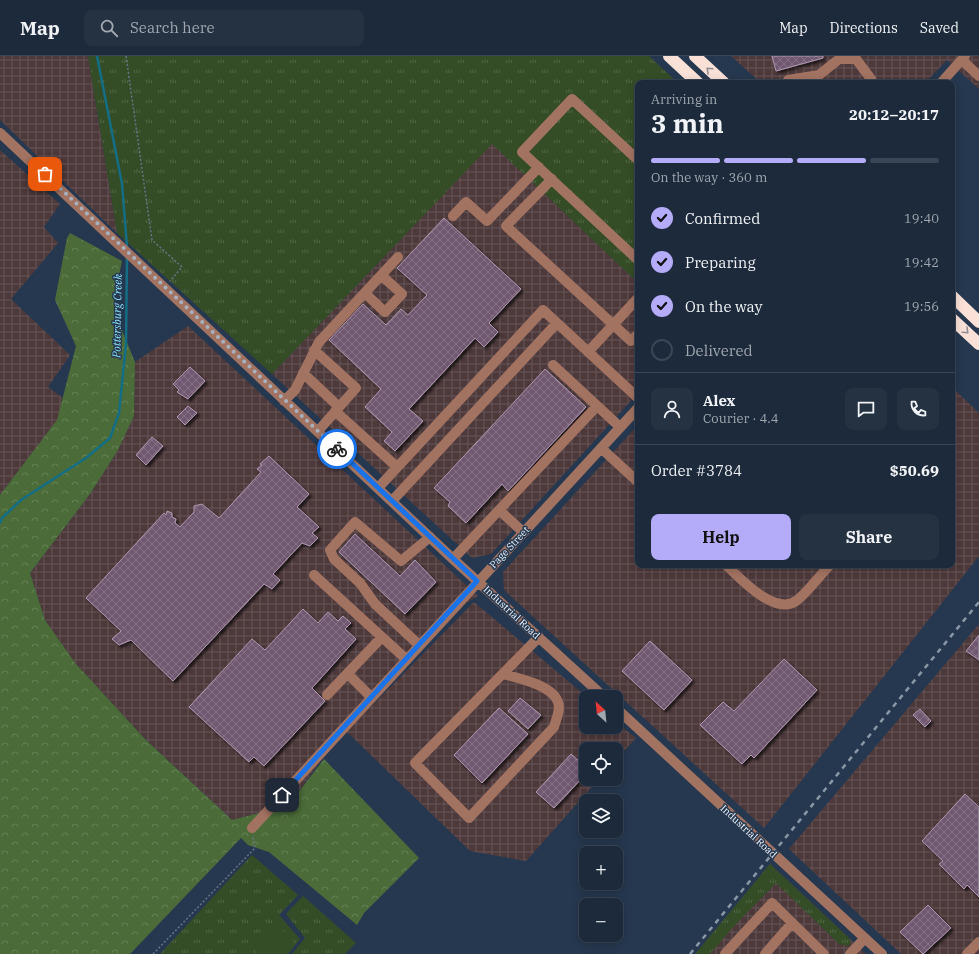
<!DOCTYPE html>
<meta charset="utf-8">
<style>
:root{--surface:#1c2a3b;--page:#253242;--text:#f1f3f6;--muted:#a0a7af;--line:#3a4655;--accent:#b4acf9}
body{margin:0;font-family:"IBM Plex Serif",serif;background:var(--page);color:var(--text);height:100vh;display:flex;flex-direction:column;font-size:15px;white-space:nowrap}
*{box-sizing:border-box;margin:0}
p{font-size:13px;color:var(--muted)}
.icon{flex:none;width:22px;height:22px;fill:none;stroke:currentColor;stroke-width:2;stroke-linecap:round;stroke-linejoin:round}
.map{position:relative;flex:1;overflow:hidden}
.details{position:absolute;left:635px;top:24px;width:320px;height:488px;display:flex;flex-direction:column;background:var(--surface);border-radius:8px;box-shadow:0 2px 10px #0003,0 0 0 1px var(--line)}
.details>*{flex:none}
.needle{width:26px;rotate:333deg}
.buttons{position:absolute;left:579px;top:634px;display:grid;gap:8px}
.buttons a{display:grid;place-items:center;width:44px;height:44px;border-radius:8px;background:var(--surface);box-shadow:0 2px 10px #0003,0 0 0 1px var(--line);font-size:20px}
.pin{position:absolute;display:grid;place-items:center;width:34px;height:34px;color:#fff;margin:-17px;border-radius:8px;box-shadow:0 2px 6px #0006}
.courier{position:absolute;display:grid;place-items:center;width:40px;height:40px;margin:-20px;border:3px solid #1a73e8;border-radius:50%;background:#fff;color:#222;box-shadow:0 1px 5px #0007}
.head em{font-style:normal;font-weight:700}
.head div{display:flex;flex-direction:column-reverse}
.head{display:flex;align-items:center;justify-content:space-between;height:68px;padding:0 16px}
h1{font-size:26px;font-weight:700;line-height:30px}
.bar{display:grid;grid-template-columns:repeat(4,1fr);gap:6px 4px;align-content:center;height:48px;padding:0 16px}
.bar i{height:5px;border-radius:3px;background:var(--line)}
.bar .on{background:var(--accent)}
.bar p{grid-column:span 4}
.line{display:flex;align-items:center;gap:10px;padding:0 16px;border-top:1px solid var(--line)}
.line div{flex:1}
.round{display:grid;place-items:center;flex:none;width:42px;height:42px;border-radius:8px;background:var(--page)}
ol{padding:0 16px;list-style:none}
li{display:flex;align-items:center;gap:12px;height:44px}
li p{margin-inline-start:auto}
li .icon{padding:4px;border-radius:50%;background:var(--accent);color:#111;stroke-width:4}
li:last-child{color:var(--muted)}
li i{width:22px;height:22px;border:2px solid var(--line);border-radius:50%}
.primary-button{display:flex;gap:8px;margin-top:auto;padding:8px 16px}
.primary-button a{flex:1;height:46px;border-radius:8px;background:var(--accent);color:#111;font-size:16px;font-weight:700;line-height:46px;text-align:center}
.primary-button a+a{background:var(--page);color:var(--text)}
header{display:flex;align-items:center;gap:24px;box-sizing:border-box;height:56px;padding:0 20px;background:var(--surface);border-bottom:1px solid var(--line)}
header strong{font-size:19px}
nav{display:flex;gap:22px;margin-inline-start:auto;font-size:14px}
.search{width:280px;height:36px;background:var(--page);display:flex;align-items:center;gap:10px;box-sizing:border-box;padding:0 14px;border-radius:8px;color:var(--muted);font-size:15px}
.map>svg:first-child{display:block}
</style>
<header>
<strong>Map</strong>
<div class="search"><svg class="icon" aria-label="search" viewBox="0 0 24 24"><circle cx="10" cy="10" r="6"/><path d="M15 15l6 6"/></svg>Search here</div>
<nav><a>Map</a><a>Directions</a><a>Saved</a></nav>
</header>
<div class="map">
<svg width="979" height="898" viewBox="0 0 979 898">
<defs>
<pattern id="industrial-grid" width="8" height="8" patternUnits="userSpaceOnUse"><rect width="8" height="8" fill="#4d383a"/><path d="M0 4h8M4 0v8" fill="none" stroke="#675557"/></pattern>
<pattern id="grass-tufts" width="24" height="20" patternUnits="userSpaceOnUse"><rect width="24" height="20" fill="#354d27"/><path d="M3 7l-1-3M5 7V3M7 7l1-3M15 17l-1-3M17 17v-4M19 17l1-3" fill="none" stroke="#536747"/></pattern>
<pattern id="forest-crowns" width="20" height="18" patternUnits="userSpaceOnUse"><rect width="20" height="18" fill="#4b6c38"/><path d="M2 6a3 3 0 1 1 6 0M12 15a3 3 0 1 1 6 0" fill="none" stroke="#658256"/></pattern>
<pattern id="building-cross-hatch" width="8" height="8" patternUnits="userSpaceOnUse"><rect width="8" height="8" fill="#6f5870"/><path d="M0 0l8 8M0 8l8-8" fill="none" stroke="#847185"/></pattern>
<filter id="shadow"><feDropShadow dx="2.5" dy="2.5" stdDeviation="1" flood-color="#0009"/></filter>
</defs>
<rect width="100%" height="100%" fill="#26384f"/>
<path fill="url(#industrial-grid)" d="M0 0H88L117 177 0 64Z
M731 0H979V33L947 4 925 27H761Z
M492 87 638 227V337L491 498 472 502 272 318Z
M0 94 60 148 44 171 58 187 11 243 70 299 48 331 63 342 57 365 0 439Z
M188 270 478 540 466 547 361 661 474 546 587 641 586 671H616V666L636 682 616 704V693H586V723H599L526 805 470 795 347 676 325 699 294 742 271 754 232 764 145 683 76 608 45 564 30 517 90 438 118 394 134 360 135 306Z
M952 331 979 357V500L764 772 504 534 503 516 638 369V509H952Z
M979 568V898H901L789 793Z
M770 808 866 898H700Z"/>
<path fill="url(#grass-tufts)" d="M88 0H649L678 27H638V227L492 88 272 318 117 177Z
M252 799 298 839 279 859 300 883 288 898H160Z
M770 808 849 882 851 888 847 890 839 888 776 827 735 869 710 898H695Z
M303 840 356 887 345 898H292L305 882 286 858Z"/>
<path fill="url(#forest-crowns)" d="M70 177 122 205 114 245 121 272 135 306 134 360 118 394 90 438 30 517 45 564 76 608 145 683 232 764 278 752 294 742 324 703 419 802 364 857 357 869 269 796 248 789 241 782 130 898H0V439L57 364 76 290 55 244 67 182Z"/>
<path fill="#354d27" d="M275 868 293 884V892L287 898H257C248 884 262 870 275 868Z"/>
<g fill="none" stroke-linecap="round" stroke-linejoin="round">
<path stroke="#136e85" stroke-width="2.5" d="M97 0 122 128 127 191
M0 467 2 462 21 444 86 402 110 382 119 357 126 288 127 200"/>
</g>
<path fill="url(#building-cross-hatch)" stroke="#b198b2" filter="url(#shadow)" d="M772 0H823V2L776 15Z
M444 162 521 233 489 267 498 276 484 291 475 282 409 353 423 365 395 395 384 385 392 376 365 351 381 333 329 284 363 248 386 269 401 253 408 259 427 239 397 212Z
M190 311 205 325 188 343 177 336 179 334 173 328Z
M545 313 586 351 508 435 502 428 466 467 448 450 450 446 434 432Z
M188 350 197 357 185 369 177 361Z
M152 381 163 390 146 409 136 399Z
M269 400 309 438 297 451 319 471 312 477 318 482 310 490 302 487 273 518 280 524 272 533 264 528 173 625 131 584 119 589 112 583 121 575 86 542 164 457 166 459 167 455 172 457V461L176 463 175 467 180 471 194 456V450L202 448 219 462 261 416 257 413 262 409 260 408Z
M355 478 400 520 415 504 436 526 405 558 339 496Z
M303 553 318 567 328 556 338 565 343 560 351 567 345 573 356 583 312 632 325 645 264 710 254 701 249 706 189 651 252 583 265 594Z
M979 579V604L966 595Z
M650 585 692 624 664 654 622 615Z
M784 603 817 634 754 702 751 699 742 708 700 669 723 646 734 655Z
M520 642 541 659 528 673 508 655Z
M499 652 528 678 482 727 454 699Z
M920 653 931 665 925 671 913 659Z
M571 698 586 711V718L554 752 536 736Z
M965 738 979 751V841L967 829 964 833 939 808 943 805 922 785Z
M928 849 951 872 923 898 900 876Z"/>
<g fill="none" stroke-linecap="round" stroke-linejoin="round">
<path stroke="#667587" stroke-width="1.5" stroke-dasharray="2 2" stroke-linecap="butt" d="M126 0 152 184 182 211 170 225
M153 898 255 792 253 781"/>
<path stroke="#a37362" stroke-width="10" d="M962 4 979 20
M791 27 788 24 819 19 839 3H856L871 23 872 27
M941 27 965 0
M0 77 453 503 604 641
M638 104 572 43 522 96 638 204
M552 123 506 170 631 285 638 278
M453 160 466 146 487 165 539 111
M365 237 385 256 402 238 381 219
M314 294 356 332 318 375
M588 296 638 242
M553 309 620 371
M303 317 339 351
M284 345 295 334 319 286 398 201
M335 355 397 411
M601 392 638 426
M378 432 543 254 638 342
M392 445 557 267
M499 454 523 476
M453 503 597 350
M726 509C740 522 774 560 796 545 807 537 820 519 830 509
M314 519 406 603
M419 589 375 548 360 527 334 503 330 494 355 466 401 505 430 481
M348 618 371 641
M503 618C518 622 552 629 558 646 561 654 556 663 554 671L469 762 415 707 539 581
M327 639 382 581
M616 652 882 898
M252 772 638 352
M725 898 772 847 824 898
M765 898 792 867
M850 898 865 882
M967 898 979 886"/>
<path stroke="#f9e1d8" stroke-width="12" d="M669 0 698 27
M695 0 724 27
M952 240 979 266
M952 263 979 288"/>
<path stroke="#8a97a7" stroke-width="2.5" stroke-dasharray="5 5" stroke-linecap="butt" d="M690 898 979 546"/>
</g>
<defs><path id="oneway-chevron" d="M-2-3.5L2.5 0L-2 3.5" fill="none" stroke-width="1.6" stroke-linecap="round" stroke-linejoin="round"/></defs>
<g stroke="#908c94">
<use href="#oneway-chevron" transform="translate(709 14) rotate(-137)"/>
<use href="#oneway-chevron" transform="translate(966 275) rotate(43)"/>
</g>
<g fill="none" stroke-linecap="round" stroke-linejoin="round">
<path stroke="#a7b2c0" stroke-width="4" stroke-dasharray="0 7.2" d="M45 118 337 393"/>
<path stroke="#1a73e8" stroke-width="5" d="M282 739 477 525 337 393"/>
</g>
<g text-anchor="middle" stroke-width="3" stroke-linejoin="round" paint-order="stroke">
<g font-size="10" fill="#edf4fd" stroke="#26384f">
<text transform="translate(509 491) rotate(-47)" y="4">Page Street</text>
<text transform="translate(512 556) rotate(43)" y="4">Industrial Road</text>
<text transform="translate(749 775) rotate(43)" y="4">Industrial Road</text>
</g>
<g font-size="11" font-style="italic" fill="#8be3fe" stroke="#26384f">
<text transform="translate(117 260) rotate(-89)" y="4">Pottersburg Creek</text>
</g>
</g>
</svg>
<div class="buttons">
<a><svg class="needle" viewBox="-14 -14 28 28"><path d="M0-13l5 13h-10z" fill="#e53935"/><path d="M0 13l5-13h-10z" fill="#a0a7af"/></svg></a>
<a><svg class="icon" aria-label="locate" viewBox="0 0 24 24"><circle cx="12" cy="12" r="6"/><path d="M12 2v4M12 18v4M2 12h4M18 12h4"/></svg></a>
<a><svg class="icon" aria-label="layers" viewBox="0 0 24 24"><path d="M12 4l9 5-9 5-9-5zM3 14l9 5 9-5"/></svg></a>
<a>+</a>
<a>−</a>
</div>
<div class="pin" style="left:45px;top:118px;background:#ea580c"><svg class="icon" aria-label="bag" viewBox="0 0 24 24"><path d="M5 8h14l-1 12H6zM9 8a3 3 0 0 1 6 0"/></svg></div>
<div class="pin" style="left:282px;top:739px;background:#1f2937"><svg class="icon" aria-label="home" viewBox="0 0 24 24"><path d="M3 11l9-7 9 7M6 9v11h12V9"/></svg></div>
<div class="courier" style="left:337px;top:393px"><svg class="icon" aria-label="bike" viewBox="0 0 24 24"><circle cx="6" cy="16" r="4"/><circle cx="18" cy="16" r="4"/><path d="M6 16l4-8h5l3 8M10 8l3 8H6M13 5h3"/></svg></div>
<section class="details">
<div class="head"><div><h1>3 min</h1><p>Arriving in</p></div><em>20:12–20:17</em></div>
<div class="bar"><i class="on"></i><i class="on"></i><i class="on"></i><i></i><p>On the way · 360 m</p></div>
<ol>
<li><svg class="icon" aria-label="check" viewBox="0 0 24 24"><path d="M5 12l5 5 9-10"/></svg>Confirmed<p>19:40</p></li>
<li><svg class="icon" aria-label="check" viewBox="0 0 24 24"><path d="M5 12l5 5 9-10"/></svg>Preparing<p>19:42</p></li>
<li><svg class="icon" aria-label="check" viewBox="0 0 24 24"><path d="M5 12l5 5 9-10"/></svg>On the way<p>19:56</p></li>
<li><i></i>Delivered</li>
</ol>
<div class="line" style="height:72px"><a class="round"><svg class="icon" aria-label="person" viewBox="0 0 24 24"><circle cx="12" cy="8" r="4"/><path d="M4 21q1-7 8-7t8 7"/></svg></a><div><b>Alex</b><p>Courier · 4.4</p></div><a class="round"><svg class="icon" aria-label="chat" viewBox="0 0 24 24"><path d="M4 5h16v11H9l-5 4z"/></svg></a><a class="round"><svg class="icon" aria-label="phone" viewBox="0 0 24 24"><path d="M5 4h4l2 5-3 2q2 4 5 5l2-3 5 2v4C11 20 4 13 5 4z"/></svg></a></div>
<div class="line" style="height:52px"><div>Order #3784</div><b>$50.69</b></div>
<div class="primary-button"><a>Help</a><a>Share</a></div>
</section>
</div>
